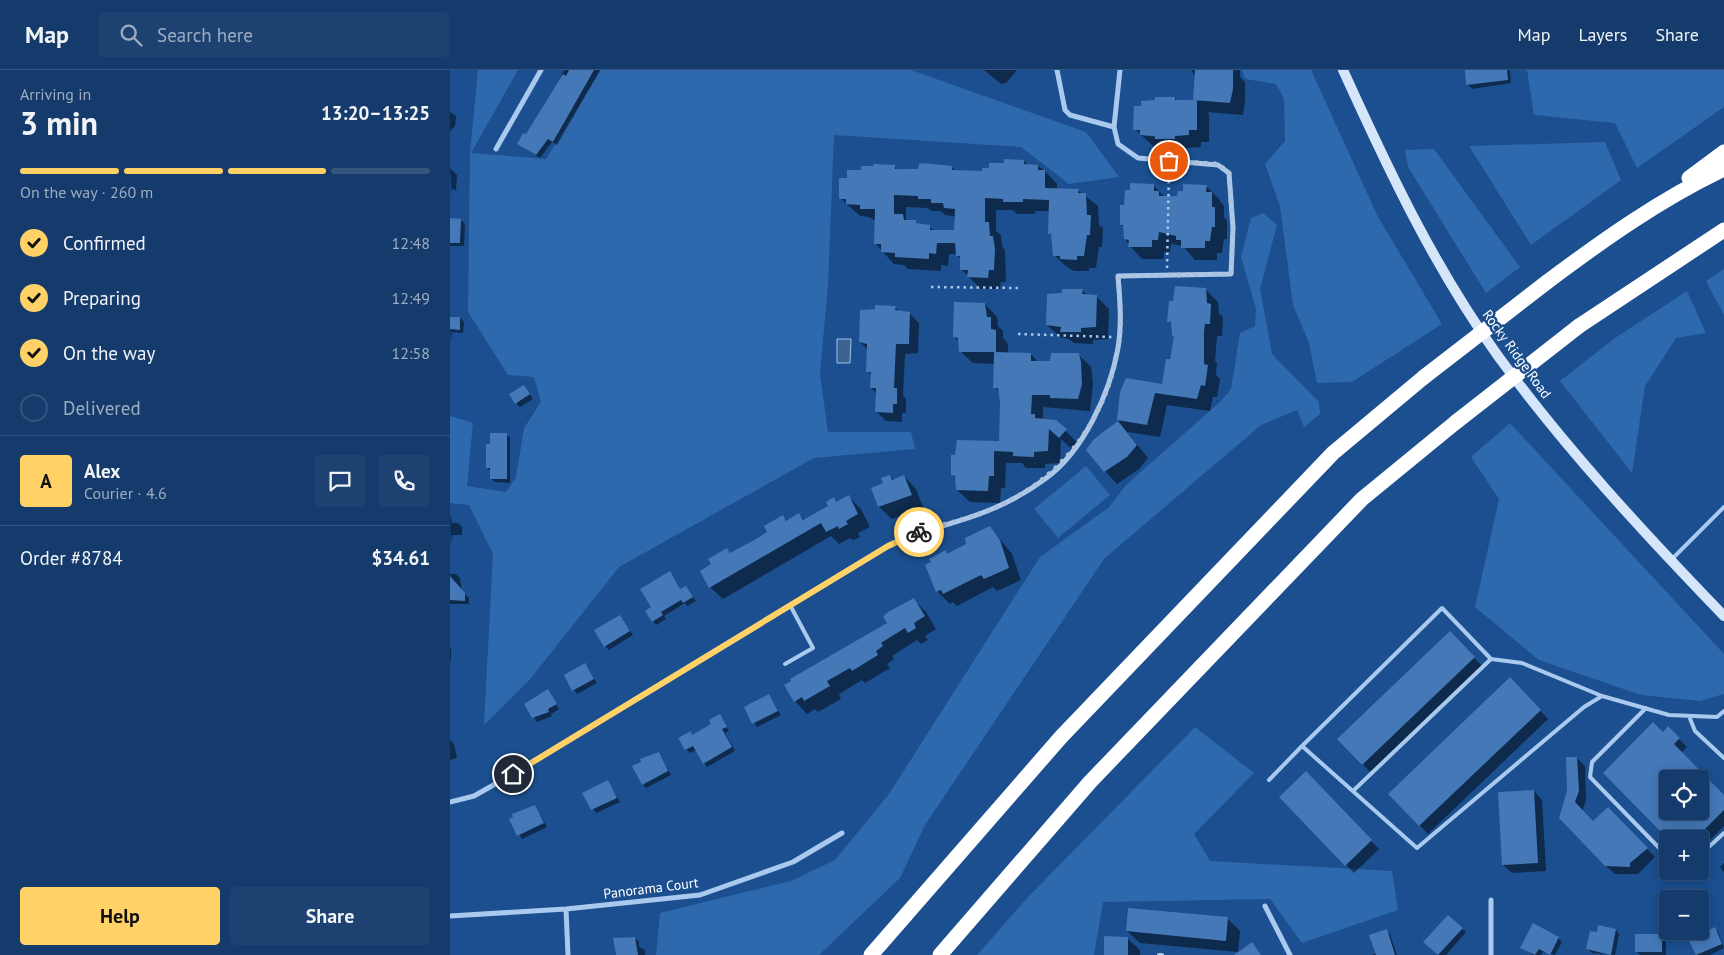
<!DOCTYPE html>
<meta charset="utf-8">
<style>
:root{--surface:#143b6b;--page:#1d4271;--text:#f1f3f6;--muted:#9dadc1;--line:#33557e;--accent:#ffd166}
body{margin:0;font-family:"PT Sans",sans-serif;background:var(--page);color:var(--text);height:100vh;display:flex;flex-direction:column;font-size:19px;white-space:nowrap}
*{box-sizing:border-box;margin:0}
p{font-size:16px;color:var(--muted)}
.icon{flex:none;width:28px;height:28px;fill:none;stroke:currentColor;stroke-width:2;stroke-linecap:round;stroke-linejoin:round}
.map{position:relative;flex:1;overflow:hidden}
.side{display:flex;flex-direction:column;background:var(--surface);width:450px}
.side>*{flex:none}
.controls{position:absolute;left:1209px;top:700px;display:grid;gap:10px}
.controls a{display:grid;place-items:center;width:50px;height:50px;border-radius:5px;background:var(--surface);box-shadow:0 2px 12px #0003,0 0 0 1px var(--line);font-size:25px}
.pin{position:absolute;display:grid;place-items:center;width:42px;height:42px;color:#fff;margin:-21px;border:2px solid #fff;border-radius:50%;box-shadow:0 1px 5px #0007}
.courier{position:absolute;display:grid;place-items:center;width:50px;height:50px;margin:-25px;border:4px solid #ffd166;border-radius:50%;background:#fff;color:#222;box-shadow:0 1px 6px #0007}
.summary em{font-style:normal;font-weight:700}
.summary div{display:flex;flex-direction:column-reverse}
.summary{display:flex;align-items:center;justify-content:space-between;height:85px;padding:0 20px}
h1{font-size:32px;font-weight:700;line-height:38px}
.bar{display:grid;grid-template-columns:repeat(4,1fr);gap:8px 5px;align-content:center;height:60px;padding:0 20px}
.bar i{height:6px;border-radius:4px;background:var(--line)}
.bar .on{background:var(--accent)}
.bar p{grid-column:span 4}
.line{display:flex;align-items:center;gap:12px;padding:0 20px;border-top:1px solid var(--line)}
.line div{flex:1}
.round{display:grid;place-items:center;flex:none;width:52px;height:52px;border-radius:5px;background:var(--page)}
ol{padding:0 20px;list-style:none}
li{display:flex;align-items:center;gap:15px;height:55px}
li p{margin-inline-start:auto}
li .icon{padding:5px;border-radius:50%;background:var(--accent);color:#111;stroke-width:4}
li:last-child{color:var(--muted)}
li i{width:28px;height:28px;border:2px solid var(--line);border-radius:50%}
.cta{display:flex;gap:10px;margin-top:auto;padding:10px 20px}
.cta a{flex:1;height:58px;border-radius:5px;background:var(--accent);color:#111;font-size:20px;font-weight:700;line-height:58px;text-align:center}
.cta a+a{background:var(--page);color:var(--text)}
header{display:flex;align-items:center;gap:30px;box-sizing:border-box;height:70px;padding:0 25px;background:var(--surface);border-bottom:1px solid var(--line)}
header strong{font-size:24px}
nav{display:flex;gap:28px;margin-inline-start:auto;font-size:18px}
.search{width:350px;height:45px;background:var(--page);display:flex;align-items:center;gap:12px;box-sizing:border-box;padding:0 18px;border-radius:5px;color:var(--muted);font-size:19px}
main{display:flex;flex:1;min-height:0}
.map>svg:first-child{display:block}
</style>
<header>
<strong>Map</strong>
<div class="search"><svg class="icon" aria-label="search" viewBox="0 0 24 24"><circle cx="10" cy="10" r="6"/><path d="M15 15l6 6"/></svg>Search here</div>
<nav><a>Map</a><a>Layers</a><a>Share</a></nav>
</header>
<main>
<section class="side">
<div class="summary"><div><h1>3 min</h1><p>Arriving in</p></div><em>13:20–13:25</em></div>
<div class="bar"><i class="on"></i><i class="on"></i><i class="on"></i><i></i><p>On the way · 260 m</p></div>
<ol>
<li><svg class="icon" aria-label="check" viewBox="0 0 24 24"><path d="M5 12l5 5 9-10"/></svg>Confirmed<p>12:48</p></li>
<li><svg class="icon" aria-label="check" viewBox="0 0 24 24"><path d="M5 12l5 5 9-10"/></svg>Preparing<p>12:49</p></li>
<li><svg class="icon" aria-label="check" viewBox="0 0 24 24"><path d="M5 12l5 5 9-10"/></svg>On the way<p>12:58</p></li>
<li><i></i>Delivered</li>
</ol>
<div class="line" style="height:90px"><b class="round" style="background:var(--accent);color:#111">A</b><div><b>Alex</b><p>Courier · 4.6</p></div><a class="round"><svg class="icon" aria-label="chat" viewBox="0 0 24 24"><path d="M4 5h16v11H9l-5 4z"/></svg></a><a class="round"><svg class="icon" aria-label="phone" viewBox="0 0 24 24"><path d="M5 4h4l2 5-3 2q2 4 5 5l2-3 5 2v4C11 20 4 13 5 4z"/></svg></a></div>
<div class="line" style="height:65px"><div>Order #8784</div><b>$34.61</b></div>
<div class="cta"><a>Help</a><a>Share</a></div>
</section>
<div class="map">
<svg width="1274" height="885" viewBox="0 0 1274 885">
<rect width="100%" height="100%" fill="#1b4f8f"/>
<path fill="#2e69ad" d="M28 0H68L21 83 96 89 151 0H461L636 62 669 107 619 114 571 77 384 65 378 214 370 304 378 362H461L465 379 364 388 169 497 81 608 34 655 43 484 19 435 0 433V346L23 353 17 416 56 422 66 407 74 358 91 332 84 307 58 305 18 242 20 83Z
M792 0H861L928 147 992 254 902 312 867 313 859 273 843 235 830 136 815 94 835 71 834 29 826 14 795 9Z
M1077 0H1274V37L1187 98 1165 53 1084 45Z
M1155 72 1171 110 1081 175 1019 76Z
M984 79 1070 197 1036 223 958 97 955 80Z
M813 143 827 155 810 219 822 284 869 332 870 344 854 357 847 340 811 355 654 489 475 755 450 808 369 885H206L210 843 341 811 385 790 439 724 590 487 658 438 677 414 770 332 781 319 790 263 805 256 806 239 791 187 801 148Z
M1274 199V245L1256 211Z
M1237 221 1256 263 1226 268 1195 316 1182 403 1110 311 1165 268Z
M1060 353 1274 584V624L1250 631 1191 625 1089 590 1025 537 1049 429 1021 387Z
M636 396 660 425 608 468 584 439Z
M745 657 804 703 744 764 760 791 942 801 948 840 852 873 820 829 653 832 644 885H527L578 827Z"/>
<path fill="#3c6290" stroke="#9cc4f0" d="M387 269H401L400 293H387Z"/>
<path fill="#0007" fill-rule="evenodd" d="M114 0H150L107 75 102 72 90 88 68 74 77 66 98 29 100 30Z
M534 0H567L556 13 551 14Z
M741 0H790V7L795 12V32L793 45 757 42 759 44V72H751V77L737 78V81H718L715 77H704L685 59 692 37 725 28 728 31H746V8ZM695 64 711 65V67L695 66Z
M1017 0H1060L1061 13 1022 19 1018 15Z
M0 42 6 46 5 56 0 61Z
M574 91 578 95 588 96 595 101 607 114V120H628L648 136 649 155 653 158 652 177H649L646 198H639V201H624L617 197 604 185 603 167 599 163 600 141H585V144H567L563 140H546V161L551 165 552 176 555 180 556 212H551L550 219H531L511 199V189L506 184H499L498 196 491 195V201L458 199 454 195 444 194 425 173 426 151 419 147 410 146 390 128 398 109 445 97 448 100H470L502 97 505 101 533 103ZM456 137 478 138 481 141H491L495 145 503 146 506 149V161H484L479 156 458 151 456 149Z
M0 98 7 105 6 120 2 119V129Z
M703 115 715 127H729L756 116 768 128 774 136V147L777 151V169H774L772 183H767V190H745L733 176 721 174 720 182H714V189H692L680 176 675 169V158L671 155 675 136Z
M0 150H11L15 154 14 176H0Z
M632 220 637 225 647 227 659 239 658 269 643 270V274L624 273 619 269 610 267 597 255Z
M756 220 768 232 769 243 773 247 772 266H767L765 291 767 293 766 305 770 309 767 327H763L760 341 717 335 710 367 677 362 698 388 689 399 667 414 655 401 645 370 713 315 725 268 723 255 718 251 724 232Z
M535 234 547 247 548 256 553 261V268L558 274V284H581L588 292H601L629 285 641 297 643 313 640 341 593 337V350L605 351 628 373 622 379 611 369 610 393 595 394V398H576L572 393H556L555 418H551L550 433 520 432 507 420V409L502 405 550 372 551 332 549 322 545 317V294L523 293 510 281V272L504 267Z
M445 237 450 242 459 243 469 253 468 283 455 284 453 326 456 329V343H452V352L436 351 427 342V324L421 318 422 305 418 301V280L410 272Z
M0 248H10L14 252 13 263 2 262 1 272Z
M74 316 83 329 70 337 66 333Z
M56 364 60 368V413L45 412 41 409V402L37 397 41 376Z
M440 406 444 410 454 406 466 419 473 437 442 449 429 437 422 418 434 414Z
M399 427 411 439 420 457 408 463 410 467 403 470 400 468 389 474 381 466 273 529 260 517 263 495 277 480 281 484 319 462 332 447 337 451 349 444 355 450 380 437 383 429 387 433Z
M0 444 2 453H8L12 457V465H2L1 476Z
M540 457 562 484 571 510 547 521 543 517 507 536 503 532 500 534 487 521 477 496 495 482 498 485 518 474Z
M219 503 231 520 236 517 246 531 237 536 235 533 214 546 216 549 206 555 203 551V538Z
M0 504H6L10 508 12 521 19 528V534H0Z
M464 530 476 542 486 559 475 566 478 570 471 574 467 570 442 586 444 589 437 594 440 598 415 613 412 610 389 624 391 629 368 642 365 639 357 644 345 631Z
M170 546 183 565 159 580 155 576Z
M1000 563 1032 596 921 703 889 669Z
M0 577 1 579V591H0Z
M135 595 147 613 127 624 115 606Z
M1068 617 1098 649 978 764 940 724Z
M98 621 109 639 101 644 102 646 87 652 76 634Z
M319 626 331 645 307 657 295 637Z
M269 646 279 661 275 663 285 681 257 697 246 680 240 683 236 679 240 663 243 666 263 654Z
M1218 658 1237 677 1231 683 1274 726V756L1250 780V769H1220L1154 703ZM1218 709H1250V741H1218Z
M0 670 4 674 7 688 0 690Z
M208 684 221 705 196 718 193 714Z
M1127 688 1135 696 1136 730 1132 742 1143 753 1158 739 1205 787 1188 804H1165L1156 796 1118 722Z
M856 703 929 779 904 803 831 727Z
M158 712 170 732 146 743 134 723Z
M1084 721 1092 730 1096 801 1062 803 1053 795Z
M85 736 97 757 72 769 60 750Z
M1274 793V802L1270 797Z
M777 848 790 861 788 882 690 873 677 861Z
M1012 859 1016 862 996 885H989L979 876Z
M1265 859 1268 862 1274 878 1260 885H1247L1240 870Z
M1166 860 1169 864 1165 885 1142 883 1138 879 1148 864Z
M936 861 940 864 947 885H922L927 883Z
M1212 865 1216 869V885H1190L1186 881Z
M185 868 189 872V877L195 880V885H166L165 869Z
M677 868 690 880V885H655Z
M1108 868 1112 872 1105 885 1093 882 1091 885H1083L1072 877Z"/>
<path fill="#4478b7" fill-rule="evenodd" d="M119 0H144L103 72 98 69 86 85 67 74 73 63 76 64 113 4 116 6Z
M745 0H783V19L780 33 743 30Z
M1015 0H1057L1058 10 1016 15Z
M705 27H725V30H747V60H739V65L725 66V69H705V66L690 65V60H683L684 36H691V31L705 30Z
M554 89 574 90V94L588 95V100H595V118L629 119 628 123H636L637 145H641L640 165H637L634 186H627V190L610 189V186H603L601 164H598L599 130 573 129V132H553V129L535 128V152H539L540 166H543L545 179 544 200H539L538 208 517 207 518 200H510V186H506L505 173H487L486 184 479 183V189L445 187V183L431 182V174H424L425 139H410V135L396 134V129H389V108H397V100H411V96H423L424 94 445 95V99H468L469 94 472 93 502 96V100L532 101V98H539V93H554ZM444 125 468 126V129H481V133H493L494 138 505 139 504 160H480V155L466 153V150H454L453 144H444Z
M680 113 704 114V121H709V126H727L728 121H733V114L757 115 756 122H762V137H765V157H762L760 171H755V178H731V170H726V166L709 162 708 170H702V177H678L679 170 674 169 673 155H670V135H674L675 120H680Z
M0 148 11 149 10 173H0Z
M725 216 756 218 757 233 761 234 760 254H755L754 261V294L758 295 755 316 751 315 747 329 705 323 697 355 667 350 670 322 676 308 712 314 716 289H720L724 267 722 266 721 252H717L719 231H723Z
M612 219H633L632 224 647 225 646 257 631 258V262H610L611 257 596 255 597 224 612 223Z
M504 232 535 233 537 247H541V259L546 260V282L581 283V291H600L601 283H629L631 292 632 314 628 329 600 328V325H582L581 344H585V348L606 350 617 359 609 368 599 359 598 381 584 382V387L563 386V382L544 381V406H539L538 421 506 420 505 406 501 405V385H505L507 370 549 371 550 333 548 318H543L544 282H509L508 268 503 267Z
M425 235 446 236 445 240 460 242 459 274H446L444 318H447V334H443V343L425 342 426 318H420L421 302H416L417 274 409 272 410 240 425 239Z
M0 247H10V260L0 259Z
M74 315 80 324 65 334 59 324Z
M668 351 687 375 677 387 654 402 636 380 644 369Z
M40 363H57V409H40V398H36V374H40Z
M440 405 442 410 454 405 462 425 428 437 421 418 433 413 431 408Z
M399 425 408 444 396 451 398 454 389 459 388 456 376 462 371 453 259 518 250 501 261 494 258 489 277 478 280 483 306 469 317 462 314 456 333 445 336 451 349 443 353 450 378 436 376 432 384 427 386 432Z
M540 456 550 470 559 498 534 509 531 505 493 524 491 520 486 522 475 495 481 492 479 489 496 480 497 484 516 474 515 468Z
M220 501 230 519 236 516 243 527 233 533 231 530 211 542 213 545 202 552 195 541 201 537 190 519Z
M0 506 15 523V531L0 530Z
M464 528 475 546 464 553 466 558 458 563 455 558 431 573 433 576 426 581 428 585 402 601 400 598 377 611 380 616 354 631 352 627 344 632 334 615 341 611 340 609 437 553 433 547 438 542Z
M170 545 180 561 154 577 144 560Z
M1000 561 1025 587 912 695 887 669Z
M135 593 144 609 122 621 114 605Z
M1060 607 1091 640 969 756 938 724Z
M98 619 107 634 98 639 99 642 82 648 74 634Z
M319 624 328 641 302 654 294 637Z
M270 644 277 657 272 659 282 677 253 694 243 676 235 680 228 668 241 661 242 665 261 654 259 650Z
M1203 652 1213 662 1218 656 1230 668 1224 674 1274 725V740L1245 769H1218L1153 703ZM1218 709H1250V741H1218Z
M209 682 218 701 192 715 182 696 191 692 190 689Z
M1116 687H1127L1129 721 1125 732 1143 751 1158 737 1198 778 1180 793V797L1155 796 1109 748 1117 721Z
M856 701 922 770 895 796 829 727Z
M158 710 167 728 141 740 132 723Z
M1084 720 1088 793 1052 795 1048 722Z
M85 735 94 753 67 766 59 749 63 747 62 744Z
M678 838 778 847 776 871 676 861Z
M998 845 1013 858 988 885 973 872Z
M1083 853 1109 867 1100 885 1089 879 1085 885 1070 878Z
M1148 855 1166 859 1161 885 1136 879 1140 861 1147 862Z
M1265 857 1272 874 1246 885 1238 869Z
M937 859 945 885H926L919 865Z
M1185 864H1212V882H1185Z
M654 866 678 867V885H654Z
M185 867 188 885H166L163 868Z
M802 872 811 885H784Z"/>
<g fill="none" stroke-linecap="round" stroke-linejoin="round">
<path stroke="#a9c9ee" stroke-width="2.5" stroke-dasharray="2.5 4" stroke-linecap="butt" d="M717 198 719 98
M481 217 570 218
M568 264 662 267"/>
<path stroke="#a9c9ee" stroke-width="4" d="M1222 489 1274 437
M1041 589 1072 593 1152 626
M335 594 363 578 340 535
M1196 638 1142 692 1140 707 1218 787
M1239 646 1245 661 1274 688
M852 676 992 538 1041 589 903 721
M819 710 852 676 967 778 1134 637 1152 626 1219 645 1267 647 1274 641
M1250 785 1274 763
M709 885H712"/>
<path stroke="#a9c9ee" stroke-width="5" d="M607 0 615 40 620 45 664 57
M46 79 91 0
M0 732 24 726 63 704 438 476C471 459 508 454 542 439 559 432 580 420 595 409 633 382 660 323 668 278 672 254 670 230 668 206L781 204 783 158 779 103 768 95 688 88 668 74 664 57 670 0
M1041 830V885
M815 836 840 885
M116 839 118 885
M0 846 116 839 250 825 343 792 392 763"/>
<path stroke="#d6e6fa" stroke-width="10" d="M893 0C938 99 984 197 1048 286 1116 379 1194 463 1274 546"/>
<path stroke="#fff" stroke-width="15" d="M1239 108 1274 82
M1097 212C1153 170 1211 129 1274 99
M1129 256 1274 160
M421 885 611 667 883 383 974 307
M490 885 640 712 912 429 1006 352"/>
<path stroke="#fff" stroke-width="15" d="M974 307 1097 212
M1006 352 1129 256"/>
</g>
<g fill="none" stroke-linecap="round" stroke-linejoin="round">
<path stroke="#afc1d8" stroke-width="5" stroke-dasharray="0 9" d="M469 462C493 454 519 449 542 439 611 410 655 352 668 278 672 255 670 230 668 206L781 204 783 158 779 103 768 94 719 91"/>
<path stroke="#ffd166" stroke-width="6" d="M63 704 438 476 469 462"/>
</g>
<g text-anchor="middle" stroke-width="5" stroke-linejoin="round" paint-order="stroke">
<g font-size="14" fill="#fff" stroke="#1b4f8f">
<text transform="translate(1067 284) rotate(54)" y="5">Rocky Ridge Road</text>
<text transform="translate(201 818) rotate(-7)" y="5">Panorama Court</text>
</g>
</g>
</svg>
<div class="controls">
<a><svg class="icon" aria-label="locate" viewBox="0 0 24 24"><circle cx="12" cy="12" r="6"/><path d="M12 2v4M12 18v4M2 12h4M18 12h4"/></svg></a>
<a>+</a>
<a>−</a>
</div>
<div class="pin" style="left:719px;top:91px;background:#ea580c"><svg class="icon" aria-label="bag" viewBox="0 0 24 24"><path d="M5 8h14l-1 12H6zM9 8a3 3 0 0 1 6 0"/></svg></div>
<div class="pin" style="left:63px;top:704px;background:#1f2937"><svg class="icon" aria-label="home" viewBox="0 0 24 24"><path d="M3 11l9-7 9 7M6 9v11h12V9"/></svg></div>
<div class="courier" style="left:469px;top:462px"><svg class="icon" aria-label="bike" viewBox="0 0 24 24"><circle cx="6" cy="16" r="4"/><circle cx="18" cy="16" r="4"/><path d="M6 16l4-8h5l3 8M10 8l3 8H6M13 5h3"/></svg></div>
</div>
</main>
